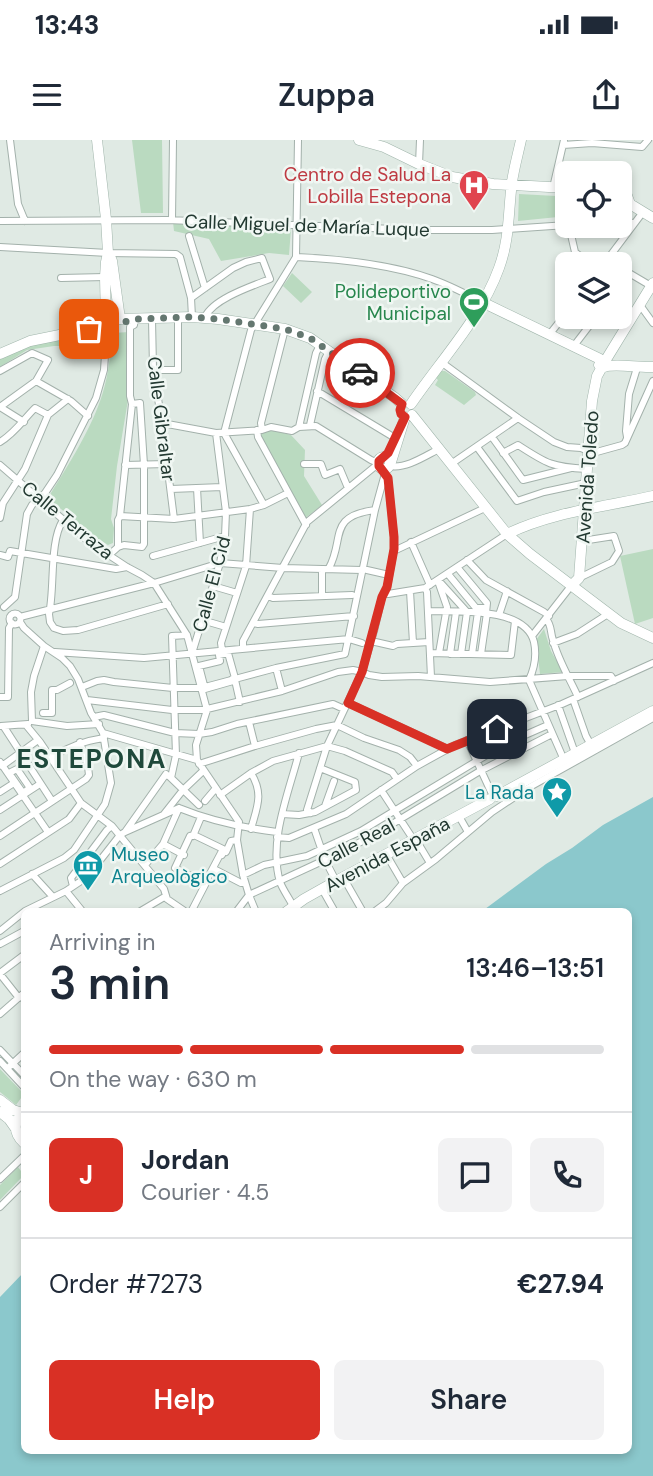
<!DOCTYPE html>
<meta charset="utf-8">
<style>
:root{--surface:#fff;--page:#f2f2f3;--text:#1f2937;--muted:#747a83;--line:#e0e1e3;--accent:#d93025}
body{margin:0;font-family:"DM Sans",sans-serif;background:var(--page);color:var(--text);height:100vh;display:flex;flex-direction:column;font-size:26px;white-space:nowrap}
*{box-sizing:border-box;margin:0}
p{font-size:23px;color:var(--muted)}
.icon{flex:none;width:38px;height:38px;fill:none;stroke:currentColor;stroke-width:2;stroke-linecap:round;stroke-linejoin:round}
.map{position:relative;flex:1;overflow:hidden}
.side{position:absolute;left:21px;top:768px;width:611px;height:546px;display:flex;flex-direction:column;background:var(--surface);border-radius:10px;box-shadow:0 4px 10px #0003}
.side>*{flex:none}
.controls{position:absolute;left:555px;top:21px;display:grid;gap:14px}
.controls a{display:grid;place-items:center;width:77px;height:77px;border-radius:10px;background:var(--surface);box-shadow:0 4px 10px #0003;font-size:35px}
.pin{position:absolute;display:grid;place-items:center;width:60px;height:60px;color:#fff;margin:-30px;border-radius:14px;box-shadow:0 4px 10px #0006}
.courier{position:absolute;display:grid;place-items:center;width:70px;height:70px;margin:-35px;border:5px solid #d93025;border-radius:50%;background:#fff;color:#222;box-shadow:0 2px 9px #0007}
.head em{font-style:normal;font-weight:600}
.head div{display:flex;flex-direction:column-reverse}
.head{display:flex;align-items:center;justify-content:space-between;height:119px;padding:0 28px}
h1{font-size:46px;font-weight:600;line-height:52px}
.bar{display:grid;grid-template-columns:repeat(4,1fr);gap:10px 7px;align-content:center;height:84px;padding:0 28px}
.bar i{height:9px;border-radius:5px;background:var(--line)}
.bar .active{background:var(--accent)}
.bar p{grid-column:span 4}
.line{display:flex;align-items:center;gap:18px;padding:0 28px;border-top:2px solid var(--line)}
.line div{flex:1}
.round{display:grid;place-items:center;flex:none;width:74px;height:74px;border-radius:10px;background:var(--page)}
.button{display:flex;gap:14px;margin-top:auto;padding:14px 28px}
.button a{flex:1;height:80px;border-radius:10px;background:var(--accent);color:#fff;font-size:28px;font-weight:600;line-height:80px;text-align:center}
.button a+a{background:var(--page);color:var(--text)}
.status{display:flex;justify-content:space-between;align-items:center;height:49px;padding:0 35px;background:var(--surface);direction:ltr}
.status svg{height:19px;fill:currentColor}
header{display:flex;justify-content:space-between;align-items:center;height:91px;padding:0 28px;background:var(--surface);font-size:32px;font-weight:600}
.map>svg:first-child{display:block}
</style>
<div class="status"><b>13:43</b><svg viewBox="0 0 49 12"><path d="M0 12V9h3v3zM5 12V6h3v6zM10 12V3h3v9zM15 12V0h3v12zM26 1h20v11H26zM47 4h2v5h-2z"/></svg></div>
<header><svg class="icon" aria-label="menu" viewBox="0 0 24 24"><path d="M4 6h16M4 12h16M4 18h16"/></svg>Zuppa<svg class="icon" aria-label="share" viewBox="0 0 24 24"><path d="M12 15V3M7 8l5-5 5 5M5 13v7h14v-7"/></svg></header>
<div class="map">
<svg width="653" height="1336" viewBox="0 0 653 1336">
<rect width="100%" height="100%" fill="#e0eae4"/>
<path fill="#badac0" d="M132 0H162L163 73H141Z
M519 54 556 56 558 77 518 81Z
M173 82 291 89 289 115 269 113 221 121 209 99 174 91Z
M292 133 312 152 301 163 283 146Z
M129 192V254L117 326 111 379 114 388 113 403 108 405 93 396 48 358C68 325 92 289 103 252 109 233 110 213 113 193Z
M81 196 79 206H54L27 210 0 227V218L27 206Z
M439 231H445L475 252 476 255 464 265 435 245 438 240 435 237Z
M269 289 291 295 305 310 304 336 322 365 304 379 259 294Z
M653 409V478L635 484 620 416Z
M544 489 551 511 563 532 540 534 536 500Z
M0 929 24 954 16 965 0 952Z
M18 1027 24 1035 0 1060V1045Z"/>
<path fill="#8bc8cc" d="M653 657V1336H0V1157L24 1132V1311H628V772H481L546 724 572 708 603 685Z"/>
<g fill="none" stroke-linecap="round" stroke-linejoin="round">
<g stroke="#a3b1ab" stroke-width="8">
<path id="street" d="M10 0 18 64 25 81
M563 5 592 3 642 7 648 0
M419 24 420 0
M553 48 564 0
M565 48 567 70
M172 80 173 0
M0 81 167 80 421 90H492L567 85
M620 82H630L634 84
M569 86 575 112 590 124
M189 96 205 148
M0 107 108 113 176 114 180 117 191 158 192 177
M296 117C340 119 390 124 432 139 449 145 466 154 482 162
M604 124 643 72
M61 138 105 137
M620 146 629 133 651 146
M191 158 233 128 246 122 262 118 270 139
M640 165 653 183
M205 177C213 159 252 146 270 139
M152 179 153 228 162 283 174 379
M549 195 567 172
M573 207 596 177
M441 222 518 278 554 302 567 307 581 308 593 313 622 305 625 303 653 241
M154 230H178V177
M0 231 32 213 48 220 36 241 0 267
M36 241 71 261 88 276
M317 251 395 298
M0 267 24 282
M162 283 216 293 262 290 271 287 292 291 299 287 316 286 371 320 378 323
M310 285 325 219 329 211
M299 287 316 213 320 205
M257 290 258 297 306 385
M262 290 261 283 285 189
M224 293 251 190 296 117 298 0
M224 293 264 365
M492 297 523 340 571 328
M627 297 626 291 629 254 637 228
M0 302C15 293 23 280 35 268L48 275
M477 307 517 361 544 352 586 343
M503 313 518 305C547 324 552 327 587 329
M304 324H321L325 335 340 329 348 348
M451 324 518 278
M0 325 89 402 127 427 142 435 154 443 187 495 207 570 196 605 197 620 239 682 237 700 243 735 249 755 256 772
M125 325 167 324
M390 326C406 329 425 316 439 309
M197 348 200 403
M171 349 222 347
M120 376 174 379 250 369 264 365 288 353
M0 378 3 363 25 329 48 275 68 259
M63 380C49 402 55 448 49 474L50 482 54 488 63 491 78 490 168 464
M411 402 430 445
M118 407 124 405 142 407 144 404V325L140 263 132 264
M394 409 396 410 485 368
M0 415 8 417 10 411 116 429 127 427
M109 415 118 407V380L120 376 132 264 130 256V187L134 185 135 179
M153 416 225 396
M467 420 486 440 544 472 549 476
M457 427 487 463 486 473
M329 428C345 399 327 376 375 370
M367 430 389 435
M448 434 476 468H486
M579 438 612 422 619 411 614 396 582 401
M438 440 467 472 461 514
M213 446 237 453
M425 448 427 452 431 537
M410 451 413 503
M385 452 388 454 425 448 507 394
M268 456 273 458 352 455
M322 456V429
M4 467 15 457 27 374 32 365 45 353 57 335 96 258 104 230 107 185
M428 471C456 472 525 466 534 502 537 516 535 527 529 540
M9.5 479a5.5 5.5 0 1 1 11 0a5.5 5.5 0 1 1-11 0Z
M499 475 507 451
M20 477 154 443 220 423 283 428 362 430
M546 479C552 485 550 492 553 500 558 520 570 539 578 557
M202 480 226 487
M253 483 258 484 354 476
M532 496 571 446
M371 501 393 506 397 504 429 502
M553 503 577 494 608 474
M243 508V501L307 382 378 324
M193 510 220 423 225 396 226 372 216 293
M222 510 221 503 246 426 250 369
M55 512 144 518 349 499 362 503
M228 513 235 538 232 539 233 541 205 549 199 526 220 521 219 515Z
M430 513 511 515 515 481
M439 513 447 467 439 444
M450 514 456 472
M472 514 478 472
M481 514 487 473
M276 528 282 551
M235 540 240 562
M529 540 564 620
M82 547 97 541 104 540 114 542 173 548H202
M205 547 276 528 345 514 375 370 386 330
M0 557H8L9 488 12 483
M573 559 586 596 591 605
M87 560 172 570H203L282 551 338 532 353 530 362 532 369 535 382 537 418 536 490 542 568 536H611L614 541
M348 563 448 609
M558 565 575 613
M43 573H52V550H57L70 543
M94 577 104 575 175 593 199 594 212 592 237 584 333 564 344 569
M32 581 31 552 34 536 44 506
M32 581 67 586 99 584
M249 582 255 606
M26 585 40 602 81 663 112 686 164 749 167 759 186 772
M1 586 28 584
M4 587 52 661
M103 593 197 620
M467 600 492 654
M50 618C68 607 83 601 104 598
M0 622 48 692
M199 624 255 606 316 589 337 585 364 598 399 610 410 617 417 626
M2 626 38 600
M17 629 30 648 23 653 9 633Z
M171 638 176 615 172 496 187 495
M171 638 199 665
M381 650 413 699
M0 652 14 643
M220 655 251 633 273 621 327 606 345 611 392 632 397 639
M205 661 216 648
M325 666 334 641
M179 668C211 681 244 688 277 692
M0 670 40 644
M311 673 307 670 327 606 362 532 374 491 382 457 387 448 394 409V397L388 338 381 329
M164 674 183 650 203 631
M282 674 299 675 315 672 356 650 355 642 320 628
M460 678 468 692
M314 688 325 720 336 741
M251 689C257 667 264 654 251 633
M125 692 166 634 171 638
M194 695 223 709 205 743 175 728 190 696Z
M0 696 86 639 89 635 88 627 80 602
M193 696 201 677
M277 697 289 698 346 674 417 626 455 605 562 564 653 523
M415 698 430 723
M163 704 184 715
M386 714 403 743
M222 715 224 711 226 712 231 701 237 700
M0 724 69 679 81 663
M145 725 163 704 179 668
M214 729 241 743H245
M32 734 53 757
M243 735 264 725 307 716 361 691 495 610 516 599 548 585
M343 737 363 772
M73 746 71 738 107 690 112 686
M322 749 335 772
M0 751 64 718 74 710 105 664 111 643 103 593 91 573 78 539 70 526 62 518 44 506 24 488 20 482
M66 751 83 772
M293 766C289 758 283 750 280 742 268 701 289 652 299 613
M139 772 166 756
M191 772 206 743
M236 772 249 755 342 712 379 692 480 631 552 594
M374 772 386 763 403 743 436 719 492 672 528 648 653 578
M0 791 25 771 66 751 87 737 120 695 125 692 179 668
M0 804 24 791
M0 833 24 815
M0 834 19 858
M0 874 24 853
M0 910 24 935
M0 921 24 947
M10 926 24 913
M0 1039 24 1016
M0 1067 24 1043"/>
</g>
<g stroke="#a0b5ab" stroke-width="11">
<path id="secondary" d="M97 0 106 79 108 113 106 122 105 137 106 182
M359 0 384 7 419 24 452 37 493 44 567 48
M620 48 626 53 630 64 653 78
M109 114 112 121 120 179
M482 162 600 219
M89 189 105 182 120 179 192 177 218 179 285 189 310 198 394 257 402 264
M0 214 30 201 94 188
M607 218 653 143
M599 225 604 227C614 223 639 228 653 227
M411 264C441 220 481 178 499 128 510 98 508 72 512 42 514 28 518 14 521 0
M412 275 507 394 530 414 621 483 653 498
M378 323a6 6 0 1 1 12 0a6 6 0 1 1-12 0Z
M391 322 405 277
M507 394C552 372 604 367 653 356
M571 446 579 438 592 261 597 236 602 227
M497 656 653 571
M286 772 304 759 336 741 490 659
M0 960 13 970 22 973
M24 971C13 981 13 993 24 1003
M0 972 9 979 16 989"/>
</g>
<use href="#street" stroke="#fff" stroke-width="6"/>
<use href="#secondary" stroke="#fff" stroke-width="10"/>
</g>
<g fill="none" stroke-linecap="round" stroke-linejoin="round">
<path stroke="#647770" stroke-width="7" stroke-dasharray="0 12.6" d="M89 189 138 179 192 177 218 179 285 189 310 198 360 233"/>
<path stroke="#d93025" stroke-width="9" d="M360 233 402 264 400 270 401 274 405 277 388 313 379 321V326L388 338 394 397V409L387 447 382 457 362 532 348 563 447 609 497 589"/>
</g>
<defs>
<g id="hospital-pin" transform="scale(1.575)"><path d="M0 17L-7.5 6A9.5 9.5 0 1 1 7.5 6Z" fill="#e0444e" stroke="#f0f7f3"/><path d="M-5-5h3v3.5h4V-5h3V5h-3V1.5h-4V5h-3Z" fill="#fff"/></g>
<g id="stadium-pin" transform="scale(1.575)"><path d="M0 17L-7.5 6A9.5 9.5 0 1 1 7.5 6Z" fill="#2e9e5b" stroke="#f0f7f3"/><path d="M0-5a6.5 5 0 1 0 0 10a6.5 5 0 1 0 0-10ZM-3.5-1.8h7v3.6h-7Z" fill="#fff"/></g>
<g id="sight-pin" transform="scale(1.575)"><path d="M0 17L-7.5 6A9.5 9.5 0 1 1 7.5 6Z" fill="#0f9aa8" stroke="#f0f7f3"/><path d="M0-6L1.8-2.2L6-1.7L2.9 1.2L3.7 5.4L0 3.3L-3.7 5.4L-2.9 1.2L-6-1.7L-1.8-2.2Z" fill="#fff"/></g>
<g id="museum-pin" transform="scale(1.575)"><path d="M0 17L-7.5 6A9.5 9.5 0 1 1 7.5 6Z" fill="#0f9aa8" stroke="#f0f7f3"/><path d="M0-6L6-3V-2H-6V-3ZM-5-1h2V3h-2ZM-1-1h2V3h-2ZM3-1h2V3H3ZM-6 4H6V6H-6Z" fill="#fff"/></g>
</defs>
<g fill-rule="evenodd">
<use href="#hospital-pin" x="474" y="45"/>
<use href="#stadium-pin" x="474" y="162"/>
<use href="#sight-pin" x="557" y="652"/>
<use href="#museum-pin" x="88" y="725"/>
</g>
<g text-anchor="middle" stroke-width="5" stroke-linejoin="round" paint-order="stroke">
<g font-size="19" fill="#be3a42" stroke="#f0f7f3" text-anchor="end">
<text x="451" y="41">Centro de Salud La<tspan x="451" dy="22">Lobilla Estepona</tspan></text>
</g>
<g font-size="19" fill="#223931" stroke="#f0f7f3">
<text transform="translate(307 85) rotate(2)" y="7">Calle Miguel de María Luque</text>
<text transform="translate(162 279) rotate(83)" y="7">Calle Gibraltar</text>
<text transform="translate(587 337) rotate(-86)" y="7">Avenida Toledo</text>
<text transform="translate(68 380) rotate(39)" y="7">Calle Terraza</text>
<text transform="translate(211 444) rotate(-75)" y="7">Calle El Cid</text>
<text transform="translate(356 703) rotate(-28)" y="7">Calle Real</text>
<text transform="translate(387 714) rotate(-28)" y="7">Avenida España</text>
</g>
<g font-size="19" fill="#27864d" stroke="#f0f7f3" text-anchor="end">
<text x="451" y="158">Polideportivo<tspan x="451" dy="22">Municipal</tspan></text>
</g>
<g font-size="19" fill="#0d838f" stroke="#f0f7f3" text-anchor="end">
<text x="534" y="659">La Rada</text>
<text x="111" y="721" text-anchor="start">Museo<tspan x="111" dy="22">Arqueològico</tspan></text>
</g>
<g font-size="26" font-weight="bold" letter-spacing="2" fill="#1f493b" stroke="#f0f7f3">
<text x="92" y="628">ESTEPONA</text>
</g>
</g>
</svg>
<div class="controls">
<a><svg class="icon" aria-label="locate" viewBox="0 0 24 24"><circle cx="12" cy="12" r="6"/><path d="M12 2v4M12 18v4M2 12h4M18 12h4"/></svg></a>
<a><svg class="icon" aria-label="layers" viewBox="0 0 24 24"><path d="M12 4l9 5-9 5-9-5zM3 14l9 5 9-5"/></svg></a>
</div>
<div class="pin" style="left:89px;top:189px;background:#ea580c"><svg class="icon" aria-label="bag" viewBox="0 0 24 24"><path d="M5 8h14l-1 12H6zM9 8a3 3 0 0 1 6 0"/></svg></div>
<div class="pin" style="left:497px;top:589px;background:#1f2937"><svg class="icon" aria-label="home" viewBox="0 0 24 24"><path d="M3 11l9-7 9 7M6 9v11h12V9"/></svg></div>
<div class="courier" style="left:360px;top:233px"><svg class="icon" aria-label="car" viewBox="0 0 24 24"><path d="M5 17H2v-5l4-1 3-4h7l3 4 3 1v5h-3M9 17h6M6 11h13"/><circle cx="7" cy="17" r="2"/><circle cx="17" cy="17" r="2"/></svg></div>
<section class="side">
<div class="head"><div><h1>3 min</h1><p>Arriving in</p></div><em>13:46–13:51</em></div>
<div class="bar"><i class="active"></i><i class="active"></i><i class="active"></i><i></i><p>On the way · 630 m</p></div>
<div class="line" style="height:126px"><b class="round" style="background:var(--accent);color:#fff">J</b><div><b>Jordan</b><p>Courier · 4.5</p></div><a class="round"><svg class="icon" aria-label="chat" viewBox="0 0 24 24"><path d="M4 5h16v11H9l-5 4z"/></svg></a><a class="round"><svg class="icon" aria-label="phone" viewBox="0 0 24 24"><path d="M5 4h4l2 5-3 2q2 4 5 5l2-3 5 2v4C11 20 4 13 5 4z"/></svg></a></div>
<div class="line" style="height:91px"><div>Order #7273</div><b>€27.94</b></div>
<div class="button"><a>Help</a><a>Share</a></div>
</section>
</div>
